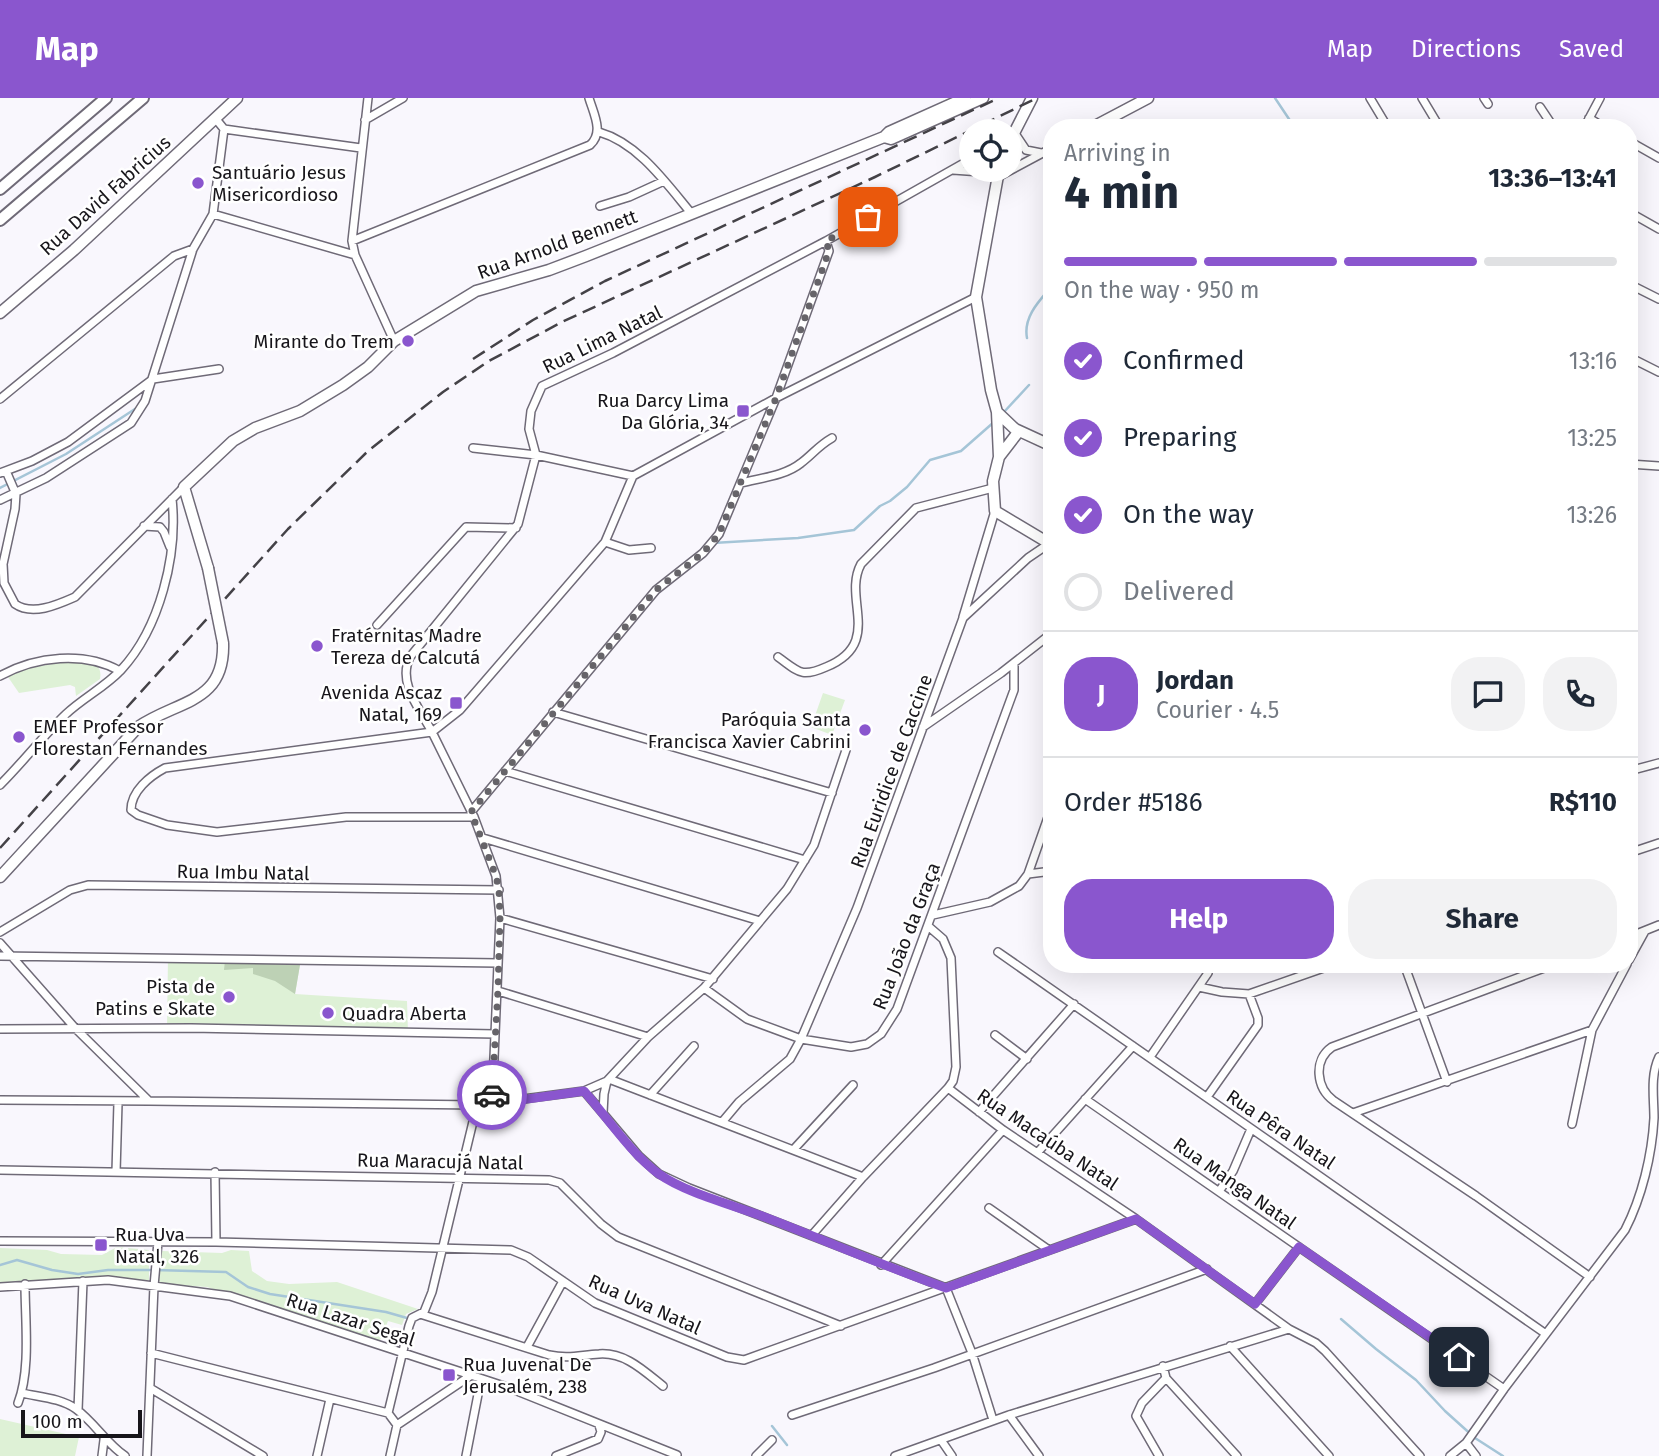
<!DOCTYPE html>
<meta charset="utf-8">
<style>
:root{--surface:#fff;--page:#f2f2f3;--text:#1f2937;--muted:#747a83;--line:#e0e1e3;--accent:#8a56ce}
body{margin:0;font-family:"Fira Sans",sans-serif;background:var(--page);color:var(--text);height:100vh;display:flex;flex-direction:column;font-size:26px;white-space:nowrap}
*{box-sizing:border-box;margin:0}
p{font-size:23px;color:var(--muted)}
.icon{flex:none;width:38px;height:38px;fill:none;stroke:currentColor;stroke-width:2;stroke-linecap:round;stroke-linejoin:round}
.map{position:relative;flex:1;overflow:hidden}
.panel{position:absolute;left:1043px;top:21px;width:595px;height:854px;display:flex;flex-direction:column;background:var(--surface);border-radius:28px;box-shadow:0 7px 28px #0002}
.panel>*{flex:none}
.buttons{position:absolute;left:959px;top:21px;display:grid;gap:14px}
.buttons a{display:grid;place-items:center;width:63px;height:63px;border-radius:50%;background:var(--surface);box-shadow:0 7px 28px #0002;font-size:35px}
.scale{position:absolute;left:21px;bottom:18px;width:121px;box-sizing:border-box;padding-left:7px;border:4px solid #17151a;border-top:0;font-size:19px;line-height:24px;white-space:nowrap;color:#17151a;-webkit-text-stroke:5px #fff;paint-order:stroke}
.pin{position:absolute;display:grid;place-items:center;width:60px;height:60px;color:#fff;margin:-30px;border-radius:14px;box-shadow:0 4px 10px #0006}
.courier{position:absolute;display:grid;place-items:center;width:70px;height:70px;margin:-35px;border:5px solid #8a56ce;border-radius:50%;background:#fff;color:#222;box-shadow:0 2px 9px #0007}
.head em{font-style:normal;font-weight:700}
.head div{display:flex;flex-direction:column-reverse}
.head{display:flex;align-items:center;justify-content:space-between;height:119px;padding:0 21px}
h1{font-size:46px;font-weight:700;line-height:52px}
.bar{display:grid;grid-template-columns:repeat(4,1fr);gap:10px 7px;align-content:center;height:84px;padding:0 21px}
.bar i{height:9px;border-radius:5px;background:var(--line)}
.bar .active{background:var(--accent)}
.bar p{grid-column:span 4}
.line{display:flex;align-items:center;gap:18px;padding:0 21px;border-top:2px solid var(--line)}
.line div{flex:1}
.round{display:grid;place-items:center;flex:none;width:74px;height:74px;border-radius:28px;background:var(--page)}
ol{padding:0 21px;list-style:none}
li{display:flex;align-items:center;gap:21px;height:77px}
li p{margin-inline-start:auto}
li .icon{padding:7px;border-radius:50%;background:var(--accent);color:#fff;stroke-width:4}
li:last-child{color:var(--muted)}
li i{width:38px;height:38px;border:4px solid var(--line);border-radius:50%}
.primary-button{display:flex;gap:14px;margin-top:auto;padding:14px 21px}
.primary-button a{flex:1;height:80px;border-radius:28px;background:var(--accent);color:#fff;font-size:28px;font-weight:700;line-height:80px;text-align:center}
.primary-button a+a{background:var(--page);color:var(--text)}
header{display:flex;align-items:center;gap:42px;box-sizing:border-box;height:98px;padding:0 35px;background:var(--accent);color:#fff}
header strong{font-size:33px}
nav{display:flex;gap:38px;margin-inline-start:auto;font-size:24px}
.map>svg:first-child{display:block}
</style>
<header>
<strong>Map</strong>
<nav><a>Map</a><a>Directions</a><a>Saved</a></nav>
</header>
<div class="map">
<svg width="1659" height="1358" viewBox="0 0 1659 1358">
<rect width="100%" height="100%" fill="#f9f7fd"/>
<path fill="#def1d6" d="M68 564C82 564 104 561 100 581L76 598 75 589 70 587 19 595 8 579C26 568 48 567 68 564Z
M823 595 845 602 832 637 811 629Z
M168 859 301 861 295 896 407 903 408 935 167 930Z
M117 1149 149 1152V1182L0 1188V1150L47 1152 61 1156 102 1157Z
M231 1152 249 1153 252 1173 267 1183 289 1186 337 1184 418 1211 406 1216 402 1227 388 1223 379 1245 207 1189 161 1186 159 1183 160 1154 163 1153 222 1155Z
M0 1321 79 1339 75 1358H0Z"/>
<path fill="#bdd1b5" d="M301 861 295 896 275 883 253 876V870L224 872 225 862Z"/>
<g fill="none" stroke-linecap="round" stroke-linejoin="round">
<path stroke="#a5c5d7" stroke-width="2.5" d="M1275 0 1295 30
M1280 30 1294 28
M1027 240C1023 219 1039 203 1052 188
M1004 314 1029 287
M0 390 66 356 138 309
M713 445 798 440 854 432 880 408 890 403 907 389 930 362 961 353 994 324
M0 1167 17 1162 52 1172 78 1176 108 1172H150
M155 1172 226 1174 248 1189 270 1196 386 1214 407 1220
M1341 1221 1376 1251 1416 1282 1445 1313 1475 1340 1503 1358
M772 1328 787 1347"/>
<g stroke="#6f6a77" stroke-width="10">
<path id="street" d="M368 0 352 143 355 157 394 243
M1370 0 1388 30
M1422 0 1440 30
M1484 0 1488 6
M1540 9 1554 30
M1589 20 1605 30
M365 22 403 0
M1584 30 1600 0
M224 31 361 50
M599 34C638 45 666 85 691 115
M1014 34 1026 52 1041 55
M1629 43 1659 60
M953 72 981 74 996 80 1052 50
M600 108 629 99 664 83
M1629 114 1659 131
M213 116 355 157
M352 143 590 47C604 34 594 17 589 0
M1629 186 1659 201
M1629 259 1659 274
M153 281 219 271
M0 301 174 158 193 151
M473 350 536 357 633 378
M1629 366 1659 368
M6 373 16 396 15 411 3 466 4 485 15 506C32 518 57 507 75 499L184 389
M0 375 32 363 68 344 153 281
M633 378 776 300 976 199
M741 385C760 380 785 378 801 365 813 356 818 348 832 340
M0 402 46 380 131 325 145 303 193 151 213 116 224 31 215 20
M144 428 160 429 164 434 170 449
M605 444 629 452 651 450
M963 519 995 413
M377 527 466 429 516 430
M778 559C799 574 801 580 826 569 884 545 842 501 861 466L916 410 993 390
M0 578C36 558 84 553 120 573
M553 614 832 695
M923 629 1001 575 1052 535
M505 673 805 762
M1629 673 1659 665
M0 687C23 664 43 638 66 616 83 600 105 589 121 572 160 530 178 457 172 401
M471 714 656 492 703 455 719 436 776 300 829 153 826 143
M474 719H346L217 734 167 727 138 717 131 712C131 693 150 678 165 670L432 634C420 611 397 585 410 559L518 426 536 357 529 331 531 313 542 288 613 255 826 143 971 61
M483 740 760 823
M1629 755 1659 745
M1028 776 1052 773
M933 817 990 804 1019 788 1028 776 1052 708
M500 820 713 881
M0 834 70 792 88 787 499 792
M1629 839 1659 827
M0 845 75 930 149 1003 477 1007 584 993 639 1058 659 1076 689 1090 946 1190 972 1255 993 1322
M998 854 1546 1236
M0 858 498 865
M1629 862 1645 833
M1404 866 1447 984
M1555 866 1332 949C1313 962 1316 990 1334 1003L1476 1098 1590 1179
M1199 889 1222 894 1249 896 1335 866
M704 890 747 921 801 941 851 949 867 946 881 936 897 911 1014 592V565
M498 893 648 939
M0 931 191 930 495 936
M995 937 1027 961
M1150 959 1208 875
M609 981 863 1079
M948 990 1003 1032 1136 1121 1289 1231 1316 1245 1325 1253 1420 1358
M584 993 607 983 648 939 704 890 787 791 814 747 846 652
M650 997 694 948
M1207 999 1258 927V920L1249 896
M1085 1001 1504 1291
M0 1002 149 1003
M492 1006 500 820 496 778 474 719 432 634 460 612 605 444 633 378
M979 1014 1074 906
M603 1015 604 996 607 983
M1353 1015 1592 932
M723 1023 739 1004 790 961 801 941 857 810 963 520 1028 460 1050 445
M1572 1026 1592 932 1627 866
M794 1051 853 987
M1038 1054 1133 948
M0 1072 549 1082 560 1085 601 1126 618 1139 841 1228
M116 1074 118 1005
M215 1074 216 1144
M1220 1092 1233 1073 1251 1031
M989 1110 1049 1152
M812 1137 863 1079 948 990 953 983 956 969 951 860 943 841 928 828
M0 1143 216 1144 511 1152 528 1159 595 1205 727 1259 744 1262 1136 1121
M881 1167 1003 1032
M0 1189 108 1182 230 1198 507 1289 677 1357
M1255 1206 1299 1149
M420 1216 549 1257C569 1261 580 1257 599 1256 625 1254 644 1273 663 1288
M1230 1248 1329 1358
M527 1249 563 1183
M151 1255 388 1315 397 1327
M1163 1268 1166 1280 1237 1358
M150 1290 263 1358
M22 1295C39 1299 61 1300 76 1311 94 1324 106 1345 125 1358
M18 1305C31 1272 25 1222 25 1186
M78 1312 83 1183
M388 1315 409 1228 412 1220 424 1214 432 1194 477 1007
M792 1317 934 1270 1207 1171
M1009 1317 1039 1358
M941 1342 952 1358
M102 1358 104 1342
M147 1358 154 1188 158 1144
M317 1358 330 1301
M390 1358 397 1327 470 1278
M466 1358 481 1281
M556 1358 598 1341 601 1334 599 1327
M756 1358 772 1342
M895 1358 1009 1317 1289 1231
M1159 1358 1136 1318 1142 1305 1166 1280
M1450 1358 1466 1345
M1476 1358 1466 1345 1504 1291 1625 1132C1642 1099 1652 1057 1654 1020 1654 1000 1650 978 1659 959"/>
</g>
<g stroke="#6f6a77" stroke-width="13">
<path id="secondary" d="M1095 28 1148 0
M884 39 891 41 983 0
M1010 43 1032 0
M999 72 976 199 991 292 997 314 999 359 993 383 995 413 1052 447
M0 215 74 152 237 0
M997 314 1015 331 1052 348
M999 359 1019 333
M208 470 184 389 233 343 255 330 300 313 343 287 368 269 394 243 476 193 549 172 586 158 884 39 889 34 965 0
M0 779 138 629C177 602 225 606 223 545"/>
</g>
<g stroke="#6f6a77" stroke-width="14">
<path id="primary" d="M0 91 106 0
M0 122 143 0"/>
</g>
<use href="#street" stroke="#fff" stroke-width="7"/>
<use href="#secondary" stroke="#fff" stroke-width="10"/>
<use href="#primary" stroke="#fff" stroke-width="10"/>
<path stroke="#444247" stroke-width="2.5" stroke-dasharray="14 7" stroke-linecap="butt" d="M473 261 533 222 605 183 999 0
M0 750 288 431 368 353 443 294 489 263 562 224 875 79 1037 0"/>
<g stroke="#6f6a77" stroke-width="13" stroke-linecap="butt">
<path id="secondary-bridge" d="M208 470 223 545"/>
</g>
<use href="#secondary-bridge" stroke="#fff" stroke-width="10"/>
</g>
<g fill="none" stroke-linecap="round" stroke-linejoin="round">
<path stroke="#666469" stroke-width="7" stroke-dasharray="0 12.6" d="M492 997 498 892 500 820 499 792 496 778 471 714 656 492 703 455 719 436 776 300 829 153 826 143 868 119"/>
<path stroke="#8a56ce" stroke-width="9" d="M492 997V1006L584 993C606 1018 632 1057 659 1076 684 1094 732 1107 762 1118 824 1142 884 1168 946 1190L1136 1121 1255 1206 1299 1149 1459 1259"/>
</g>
<g fill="#8a56ce" stroke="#fff" stroke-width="2.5">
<circle cx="198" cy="85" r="7"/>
<circle cx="408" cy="243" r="7"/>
<rect x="736" y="306" width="14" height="14" rx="3.5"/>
<circle cx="317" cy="548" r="7"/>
<rect x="449" y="598" width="14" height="14" rx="3.5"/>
<circle cx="865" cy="632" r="7"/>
<circle cx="19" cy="639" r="7"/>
<circle cx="229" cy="899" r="7"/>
<circle cx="328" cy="915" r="7"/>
<rect x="94" y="1140" width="14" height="14" rx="3.5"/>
<rect x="442" y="1270" width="14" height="14" rx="3.5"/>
</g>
<g text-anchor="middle" stroke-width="5" stroke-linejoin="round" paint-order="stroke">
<g font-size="19" fill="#17151a" stroke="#fff" text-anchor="start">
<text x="212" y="81">Santuário Jesus<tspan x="212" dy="22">Misericordioso</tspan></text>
<text x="394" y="250" text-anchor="end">Mirante do Trem</text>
<text x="729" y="309" text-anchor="end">Rua Darcy Lima<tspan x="729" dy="22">Da Glória, 34</tspan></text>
<text x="331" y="544">Fratérnitas Madre<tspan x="331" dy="22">Tereza de Calcutá</tspan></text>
<text x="442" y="601" text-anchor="end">Avenida Ascaz<tspan x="442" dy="22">Natal, 169</tspan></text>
<text x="851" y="628" text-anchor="end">Paróquia Santa<tspan x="851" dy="22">Francisca Xavier Cabrini</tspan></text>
<text x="33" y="635">EMEF Professor<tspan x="33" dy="22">Florestan Fernandes</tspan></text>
<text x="215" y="895" text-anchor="end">Pista de<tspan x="215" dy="22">Patins e Skate</tspan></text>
<text x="342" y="922">Quadra Aberta</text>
<text x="115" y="1143">Rua Uva<tspan x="115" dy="22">Natal, 326</tspan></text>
<text x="463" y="1273">Rua Juvenal De<tspan x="463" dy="22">Jerusalém, 238</tspan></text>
</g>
<g font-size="19" fill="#17151a" stroke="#fff">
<text transform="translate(105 97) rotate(-42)" y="7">Rua David Fabricius</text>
<text transform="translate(557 146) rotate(-20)" y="7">Rua Arnold Bennett</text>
<text transform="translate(602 241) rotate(-26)" y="7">Rua Lima Natal</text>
<text transform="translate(891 673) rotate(-70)" y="7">Rua Euridice de Caccine</text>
<text transform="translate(243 774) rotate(1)" y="7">Rua Imbu Natal</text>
<text transform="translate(906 838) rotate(-69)" y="7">Rua João da Graça</text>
<text transform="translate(1281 1031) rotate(34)" y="7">Rua Pêra Natal</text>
<text transform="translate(1048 1041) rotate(34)" y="7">Rua Macaúba Natal</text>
<text transform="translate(440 1063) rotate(1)" y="7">Rua Maracujá Natal</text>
<text transform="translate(1235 1085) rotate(35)" y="7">Rua Manga Natal</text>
<text transform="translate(645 1206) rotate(24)" y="7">Rua Uva Natal</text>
<text transform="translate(351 1221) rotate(18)" y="7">Rua Lazar Segal</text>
</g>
</g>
</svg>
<div class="buttons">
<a><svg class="icon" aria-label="locate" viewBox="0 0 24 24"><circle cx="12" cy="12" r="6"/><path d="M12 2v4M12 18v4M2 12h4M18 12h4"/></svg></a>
</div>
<div class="scale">100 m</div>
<div class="pin" style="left:868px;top:119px;background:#ea580c"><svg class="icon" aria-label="bag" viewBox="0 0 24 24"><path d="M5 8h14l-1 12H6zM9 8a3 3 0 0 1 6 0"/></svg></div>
<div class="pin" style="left:1459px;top:1259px;background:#1f2937"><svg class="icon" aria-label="home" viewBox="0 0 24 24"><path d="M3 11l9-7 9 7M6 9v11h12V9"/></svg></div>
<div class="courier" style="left:492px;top:997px"><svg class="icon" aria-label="car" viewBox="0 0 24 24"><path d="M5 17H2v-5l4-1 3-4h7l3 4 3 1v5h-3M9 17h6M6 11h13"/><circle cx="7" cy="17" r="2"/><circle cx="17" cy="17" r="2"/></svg></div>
<section class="panel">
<div class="head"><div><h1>4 min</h1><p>Arriving in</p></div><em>13:36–13:41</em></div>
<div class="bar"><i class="active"></i><i class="active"></i><i class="active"></i><i></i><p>On the way · 950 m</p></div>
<ol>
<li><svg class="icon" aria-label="check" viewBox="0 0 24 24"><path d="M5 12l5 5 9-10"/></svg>Confirmed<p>13:16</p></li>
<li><svg class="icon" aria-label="check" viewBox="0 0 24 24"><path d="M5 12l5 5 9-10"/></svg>Preparing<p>13:25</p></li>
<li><svg class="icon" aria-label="check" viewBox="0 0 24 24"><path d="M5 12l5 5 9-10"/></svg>On the way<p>13:26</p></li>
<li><i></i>Delivered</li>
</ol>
<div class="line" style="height:126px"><b class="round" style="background:var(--accent);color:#fff">J</b><div><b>Jordan</b><p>Courier · 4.5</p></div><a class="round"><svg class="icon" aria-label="chat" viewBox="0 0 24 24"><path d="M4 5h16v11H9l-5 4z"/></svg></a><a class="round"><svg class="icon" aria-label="phone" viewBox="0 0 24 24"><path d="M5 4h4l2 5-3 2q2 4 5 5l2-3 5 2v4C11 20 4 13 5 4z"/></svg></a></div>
<div class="line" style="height:91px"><div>Order #5186</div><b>R$110</b></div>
<div class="primary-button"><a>Help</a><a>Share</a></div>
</section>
</div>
